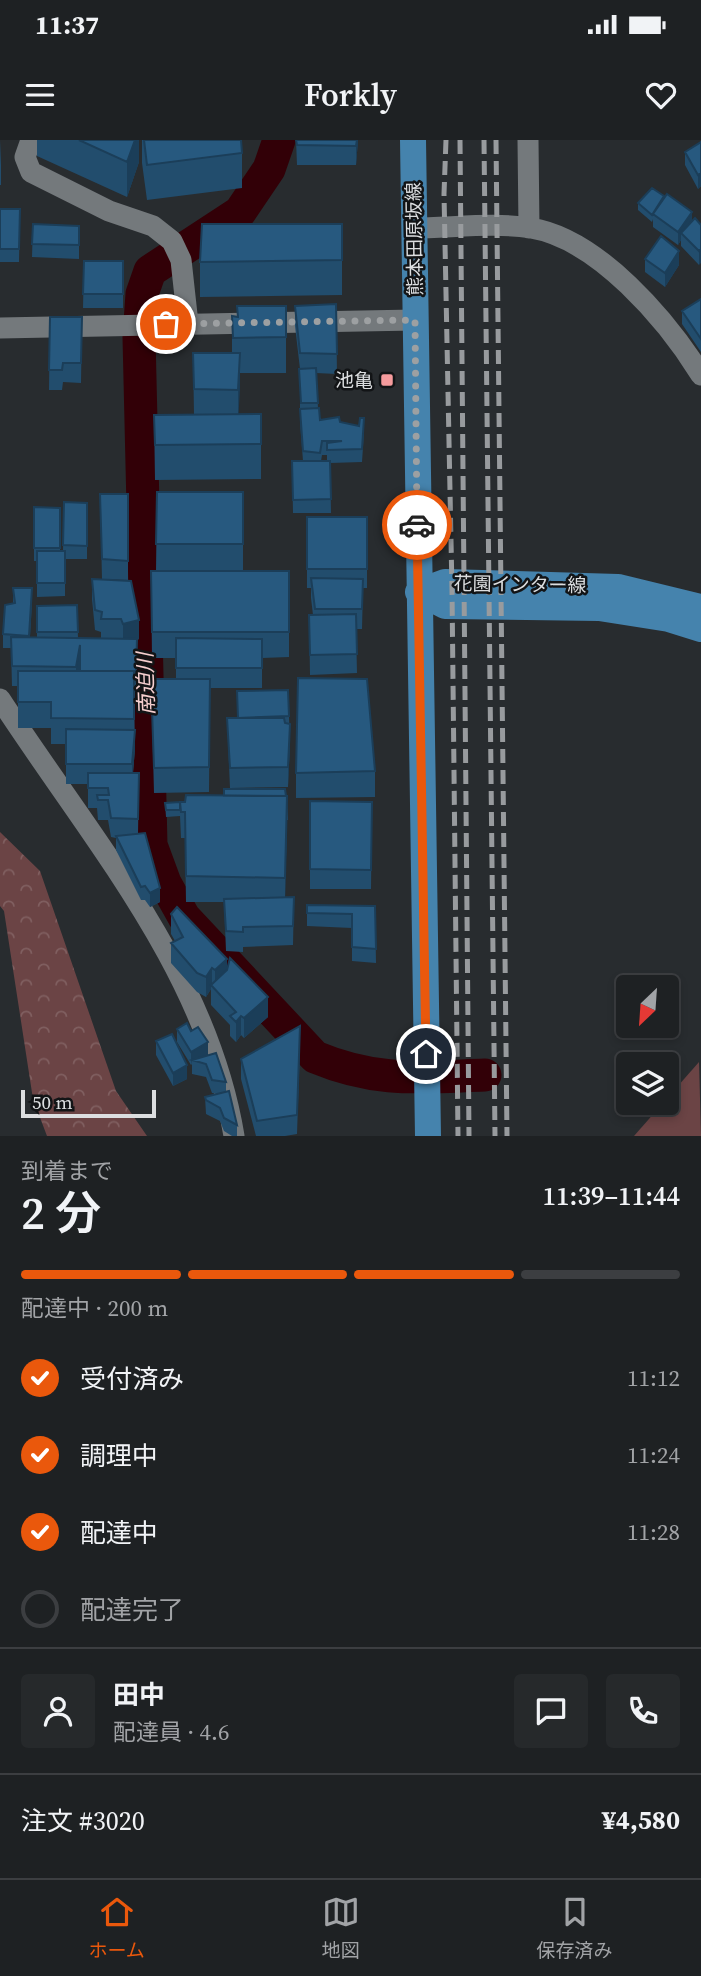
<!DOCTYPE html>
<html lang="ja">
<meta charset="utf-8">
<style>
:root{--surface:#1e2123;--page:#26292b;--text:#f1f3f6;--muted:#a1a3a6;--line:#3c3e41;--accent:#ea580c}
body{margin:0;font-family:"Source Serif 4","Noto Sans JP",serif;background:var(--page);color:var(--text);height:100vh;display:flex;flex-direction:column;font-size:26px;white-space:nowrap}
*{box-sizing:border-box;margin:0}
p{font-size:23px;color:var(--muted)}
.icon{flex:none;width:38px;height:38px;fill:none;stroke:currentColor;stroke-width:2;stroke-linecap:round;stroke-linejoin:round}
.map{position:relative;height:996px;overflow:hidden}
.drawer{display:flex;flex-direction:column;background:var(--surface);flex:1}
.drawer>*{flex:none}
.needle{width:46px;rotate:205deg}
.buttons{position:absolute;left:616px;top:835px;display:grid;gap:14px}
.buttons a{display:grid;place-items:center;width:63px;height:63px;border-radius:7px;background:var(--surface);box-shadow:0 4px 10px #0003,0 0 0 2px var(--line);font-size:35px}
.scale{position:absolute;left:21px;bottom:18px;width:135px;box-sizing:border-box;padding-left:7px;border:4px solid #dcdee0;border-top:0;font-size:19px;line-height:24px;white-space:nowrap;color:#dcdee0;-webkit-text-stroke:5px #121416;paint-order:stroke}
.pin{position:absolute;display:grid;place-items:center;width:60px;height:60px;color:#fff;margin:-30px;border:4px solid #fff;border-radius:50%;box-shadow:0 2px 7px #0007}
.courier{position:absolute;display:grid;place-items:center;width:70px;height:70px;margin:-35px;border:5px solid #ea580c;border-radius:50%;background:#fff;color:#222;box-shadow:0 2px 9px #0007}
.head em{font-style:normal;font-weight:600}
.head div{display:flex;flex-direction:column-reverse}
.head{display:flex;align-items:center;justify-content:space-between;height:119px;padding:0 21px}
h1{font-size:46px;font-weight:600;line-height:52px}
.bar{display:grid;grid-template-columns:repeat(4,1fr);gap:10px 7px;align-content:center;height:84px;padding:0 21px}
.bar i{height:9px;border-radius:5px;background:var(--line)}
.bar .on{background:var(--accent)}
.bar p{grid-column:span 4}
.line{display:flex;align-items:center;gap:18px;padding:0 21px;border-top:2px solid var(--line)}
.line div{flex:1}
.round{display:grid;place-items:center;flex:none;width:74px;height:74px;border-radius:7px;background:var(--page)}
ol{padding:0 21px;list-style:none}
li{display:flex;align-items:center;gap:21px;height:77px}
li p{margin-inline-start:auto}
li .icon{padding:7px;border-radius:50%;background:var(--accent);color:#fff;stroke-width:4}
li:last-child{color:var(--muted)}
li i{width:38px;height:38px;border:4px solid var(--line);border-radius:50%}
.status{display:flex;justify-content:space-between;align-items:center;height:49px;padding:0 35px;background:var(--surface);direction:ltr}
.status svg{height:19px;fill:currentColor}
header{display:flex;justify-content:space-between;align-items:center;height:91px;padding:0 21px;background:var(--surface);font-size:32px;font-weight:600}
.tab-bar{display:flex;justify-content:space-around;align-items:center;height:98px;border-top:2px solid var(--line);background:var(--surface);font-size:19px;color:var(--muted)}
.tab-bar a{display:grid;justify-items:center;gap:4px}
.tab-bar .on{color:var(--accent)}
.map>svg:first-child{display:block}
</style>
<div class="status"><b>11:37</b><svg viewBox="0 0 49 12"><path d="M0 12V9h3v3zM5 12V6h3v6zM10 12V3h3v9zM15 12V0h3v12zM26 1h20v11H26zM47 4h2v5h-2z"/></svg></div>
<header><svg class="icon" aria-label="menu" viewBox="0 0 24 24"><path d="M4 6h16M4 12h16M4 18h16"/></svg>Forkly<svg class="icon" aria-label="heart" viewBox="0 0 24 24"><path d="M12 20l-8-8c-3-5 5-10 8-4 3-6 11-1 8 4z"/></svg></header>
<div class="map">
<svg width="701" height="996" viewBox="0 0 701 996">
<defs>
<pattern id="forest-crowns" width="20" height="18" patternUnits="userSpaceOnUse" patternTransform="scale(1.75)"><rect width="20" height="18" fill="#6b4445"/><path d="M2 6a3 3 0 1 1 6 0M12 15a3 3 0 1 1 6 0" fill="none" stroke="#805f60"/></pattern>
</defs>
<rect width="100%" height="100%" fill="#282c2f"/>
<path fill="url(#forest-crowns)" d="M0 692 40 731 116 951 147 996H47L33 959 4 771 0 766Z"/>
<path fill="#6b4445" d="M699 922 701 996H634Z"/>
<g fill="none" stroke-linecap="round" stroke-linejoin="round">
<path stroke="#320007" stroke-width="33" d="M279 0 269 29 240 72 150 131 142 154 139 197 151 705 165 743 184 777 315 917C377 943 421 937 485 935"/>
<path stroke="#74797c" stroke-width="21" d="M31 0 25 17 31 32 109 71 153 86 172 101 181 120 188 184
M528 0 529 88
M413 88C450 88 496 82 531 88 598 99 667 180 701 235
M0 188 415 180
M0 559C89 696 207 830 234 996"/>
<path stroke="#4583ad" stroke-width="26" d="M413 0 428 996
M418 452 445 466 599 468 669 479 701 489
M418 452 445 442 618 447 701 467"/>
<path stroke="#989b9e" stroke-width="5" stroke-dasharray="14 7" stroke-linecap="butt" d="M446 0 444 54 452 450 458 996
M460 0 469 996
M484 0 495 996
M496 0 507 996"/>
</g>
<path fill="#224d6d" fill-rule="evenodd" d="M0 0 1 25V45H0Z
M37 0H139V22L127 57 37 16Z
M142 0H241L242 13V48L147 60 142 23Z
M296 0H358L356 25H297Z
M701 2V46L698 49 685 25V12Z
M664 58 692 82 701 85 699 125 681 106V100L678 105 653 87V79L652 82 638 70V63Z
M0 69H20L19 122H0Z
M33 84 79 86V119L32 117Z
M342 84V155L200 157V122Z
M645 119 679 125 665 147 645 132Z
M84 121H123V168H83Z
M701 159V212L682 184V171Z
M336 164 337 234 316 233 318 268 320 280 340 282 364 292 362 322 330 323 331 373H293L292 321H303L300 282V229L295 186V166ZM322 315H327V321H321Z
M237 166H286V233H240L238 274H261V339L155 340 154 275H194L193 213H232V176L237 177Z
M50 177H82L81 243 63 242 62 250H49Z
M157 352H243V431H289V517L262 518V548H210L209 652 154 653 151 539H176V518H152L151 431H156Z
M100 354 128 421V440L102 439Z
M64 362 87 363V419H65V456L37 457V421H34V367L60 368V411H63Z
M307 377H367V448H363L362 489H356L357 533 310 535 309 475H313L311 458V448H307Z
M92 439 139 499 137 500 136 552H134L135 609 133 633H139L138 694 160 762 150 767 145 760H141L116 710V698L111 697 108 680H98L97 668H88V644H66V604H51V588H18V546H12L11 508H3V494L13 463V448L32 462 30 497H37V466L77 465 78 498H101V492L95 490 92 459Z
M288 550 290 603 288 647 230 648 227 578H238Z
M375 631V657L296 658V633Z
M310 661 372 662 371 749H310Z
M287 662 288 680H287L285 757H294L293 805 243 807V812L226 811 224 762H186L185 698H181L180 676 166 677 165 663Z
M307 765 375 766 376 823 352 821V788L307 786Z
M171 774 227 830 268 877 244 898 241 895 236 902 230 896V885L211 865V849L206 857 197 852 171 823V803L175 801 171 794Z
M177 889 208 916 226 942V952L237 985V996H232L224 991 220 981 206 974 205 957 217 954 212 953 206 937 192 934V924L191 925 177 902Z
M156 901 187 939 173 946 156 915Z
M300 906 297 994 285 996H256L241 939V919Z"/>
<path fill="#1b3e59" d="M135 0H139V22L127 57V22Z
M357 0H358L356 25V6Z
M701 33V46L698 49V35Z
M692 72V86L681 93V100L678 105V92Z
M701 109V123L699 125V111Z
M679 111V125L665 147V133Z
M240 213V248L238 285V250Z
M139 480V499L137 500 136 552V532L123 503V484Z
M80 505V524L76 547V527Z
M290 584V603L288 647V627Z
M135 590V609L132 644V624Z
M287 656V682L285 763V738Z
M160 748V762L150 767V753Z
M227 819V839L215 850V830Z
M212 828V847L211 845V849L206 857V837Z
M268 857V877L244 898V878Z
M241 876V895L236 902V882Z
M208 902V916L192 920 191 925V912Z
M187 925V939L173 946V933Z"/>
<path fill="#27597f" stroke="#1b3e59" stroke-width="2" d="M79 0H135L127 22Z
M144 0H241L242 13 147 25Z
M296 0H357L356 6 297 5Z
M701 2V33L698 35 685 12Z
M652 48 664 56 652 75 638 63Z
M667 54 692 72 678 92 653 74Z
M0 69H20L19 109H0Z
M695 78 701 85V109L699 111 681 93Z
M33 84 79 86V105L32 104Z
M202 84H342V120L200 122Z
M661 96 679 111 665 133 645 119Z
M84 121H123V154H83Z
M701 159V199L682 171Z
M336 164 337 214 300 213 295 166Z
M237 166H286V197L233 198 232 176 238 177Z
M50 177H82L81 223H63L62 230H49Z
M193 213H240L238 250 194 249Z
M316 228 318 263H301L299 229Z
M319 268 320 280 339 277 340 282 359 286 360 278H364L362 309 327 310V303L342 301H322L320 313 303 311 300 269Z
M261 274V304L155 305 154 275Z
M292 321H330L331 359 293 360Z
M157 352H243V404H156Z
M100 354H128V421L102 419Z
M64 362 87 363V406L63 405Z
M34 367 60 368V408H34Z
M307 377H367V429H307Z
M37 411H65V443H37Z
M151 431H289V492H152Z
M311 438 363 439 362 469H315Z
M92 439 131 441 139 480 123 484 121 479H101L102 472 95 470Z
M13 448H32L29 496 3 494 5 465 15 463Z
M77 465 78 492H37V466Z
M356 474 357 514 310 515 309 475Z
M11 497 137 499 136 532H134V531H80V505L76 527 12 526Z
M176 498 262 499V528H176Z
M18 531H134V579L51 578V562H18Z
M298 538 367 539 375 631 296 633Z
M151 539H210L209 627 154 628Z
M288 550 289 576 238 578 237 551Z
M227 578H284L285 583 290 584 288 627 230 628Z
M66 589 135 590 132 624H66Z
M88 633H139L138 679 111 678 108 660H98L97 655H109L108 648H88Z
M224 649H285L286 656H224Z
M186 655 287 656 285 738 186 736 185 672H181L180 662H185Z
M310 661 372 662 371 730 310 729Z
M180 662V670H166L165 663Z
M145 693 160 748 150 753 145 746 141 747 116 696Z
M294 757 293 786 243 787V792L226 791 224 759Z
M307 765 375 766 376 809 352 807V774L307 773Z
M177 767 227 819 215 830 212 828 206 837 197 833 171 803 183 797 171 774Z
M230 818 268 857 244 878 241 876 236 882 230 876 236 872 211 845 227 830Z
M187 883 191 891 198 887 208 902 191 912 177 889Z
M300 886 297 975 257 981 241 919Z
M172 894 187 925 173 933 156 901Z
M216 913 226 942 212 940 206 924 192 920Z
M229 951 237 985 224 978 220 968 206 960 205 957Z"/>
<g fill="none" stroke-linecap="round" stroke-linejoin="round">
<path stroke="#9da0a2" stroke-width="7" stroke-dasharray="0 12.6" d="M166 184 415 180 417 385"/>
<path stroke="#ea580c" stroke-width="9" d="M417 385 426 914"/>
</g>
<rect fill="#f59b9d" stroke="#121416" stroke-width="2.5" x="380" y="233" width="14" height="14" rx="3.5"/>
<g text-anchor="middle" stroke-width="5" stroke-linejoin="round" paint-order="stroke">
<g font-size="19" fill="#dcdee0" stroke="#121416">
<text transform="translate(414 99) rotate(-91)" y="7">熊本田原坂線</text>
<text transform="translate(520 444) rotate(1)" y="7">花園インター線</text>
</g>
<g font-size="19" fill="#dcdee0" stroke="#121416" text-anchor="end">
<text x="373" y="247">池亀</text>
</g>
<g font-size="21" font-style="italic" fill="#f6cfcf" stroke="#121416">
<text transform="translate(146 544) rotate(-92)" y="7">南迫川</text>
</g>
</g>
</svg>
<div class="buttons">
<a><svg class="needle" viewBox="-14 -14 28 28"><path d="M0-13l5 13h-10z" fill="#e53935"/><path d="M0 13l5-13h-10z" fill="#a1a3a6"/></svg></a>
<a><svg class="icon" aria-label="layers" viewBox="0 0 24 24"><path d="M12 4l9 5-9 5-9-5zM3 14l9 5 9-5"/></svg></a>
</div>
<div class="scale">50 m</div>
<div class="pin" style="left:166px;top:184px;background:#ea580c"><svg class="icon" aria-label="bag" viewBox="0 0 24 24"><path d="M5 8h14l-1 12H6zM9 8a3 3 0 0 1 6 0"/></svg></div>
<div class="pin" style="left:426px;top:914px;background:#1f2937"><svg class="icon" aria-label="home" viewBox="0 0 24 24"><path d="M3 11l9-7 9 7M6 9v11h12V9"/></svg></div>
<div class="courier" style="left:417px;top:385px"><svg class="icon" aria-label="car" viewBox="0 0 24 24"><path d="M5 17H2v-5l4-1 3-4h7l3 4 3 1v5h-3M9 17h6M6 11h13"/><circle cx="7" cy="17" r="2"/><circle cx="17" cy="17" r="2"/></svg></div>
</div>
<section class="drawer">
<div class="head"><div><h1>2 分</h1><p>到着まで</p></div><em>11:39–11:44</em></div>
<div class="bar"><i class="on"></i><i class="on"></i><i class="on"></i><i></i><p>配達中 · 200 m</p></div>
<ol>
<li><svg class="icon" aria-label="check" viewBox="0 0 24 24"><path d="M5 12l5 5 9-10"/></svg>受付済み<p>11:12</p></li>
<li><svg class="icon" aria-label="check" viewBox="0 0 24 24"><path d="M5 12l5 5 9-10"/></svg>調理中<p>11:24</p></li>
<li><svg class="icon" aria-label="check" viewBox="0 0 24 24"><path d="M5 12l5 5 9-10"/></svg>配達中<p>11:28</p></li>
<li><i></i>配達完了</li>
</ol>
<div class="line" style="height:126px"><a class="round"><svg class="icon" aria-label="person" viewBox="0 0 24 24"><circle cx="12" cy="8" r="4"/><path d="M4 21q1-7 8-7t8 7"/></svg></a><div><b>田中</b><p>配達員 · 4.6</p></div><a class="round"><svg class="icon" aria-label="chat" viewBox="0 0 24 24"><path d="M4 5h16v11H9l-5 4z"/></svg></a><a class="round"><svg class="icon" aria-label="phone" viewBox="0 0 24 24"><path d="M5 4h4l2 5-3 2q2 4 5 5l2-3 5 2v4C11 20 4 13 5 4z"/></svg></a></div>
<div class="line" style="height:91px"><div>注文 #3020</div><b>¥4,580</b></div>
</section>
<nav class="tab-bar">
<a class="on"><svg class="icon" aria-label="home" viewBox="0 0 24 24"><path d="M3 11l9-7 9 7M6 9v11h12V9"/></svg>ホーム</a>
<a><svg class="icon" aria-label="map" viewBox="0 0 24 24"><path d="M3 6l6-2 6 2 6-2v14l-6 2-6-2-6 2zM9 4v14M15 6v14"/></svg>地図</a>
<a><svg class="icon" aria-label="saved" viewBox="0 0 24 24"><path d="M7 4h10v16l-5-4-5 4z"/></svg>保存済み</a>
</nav>
